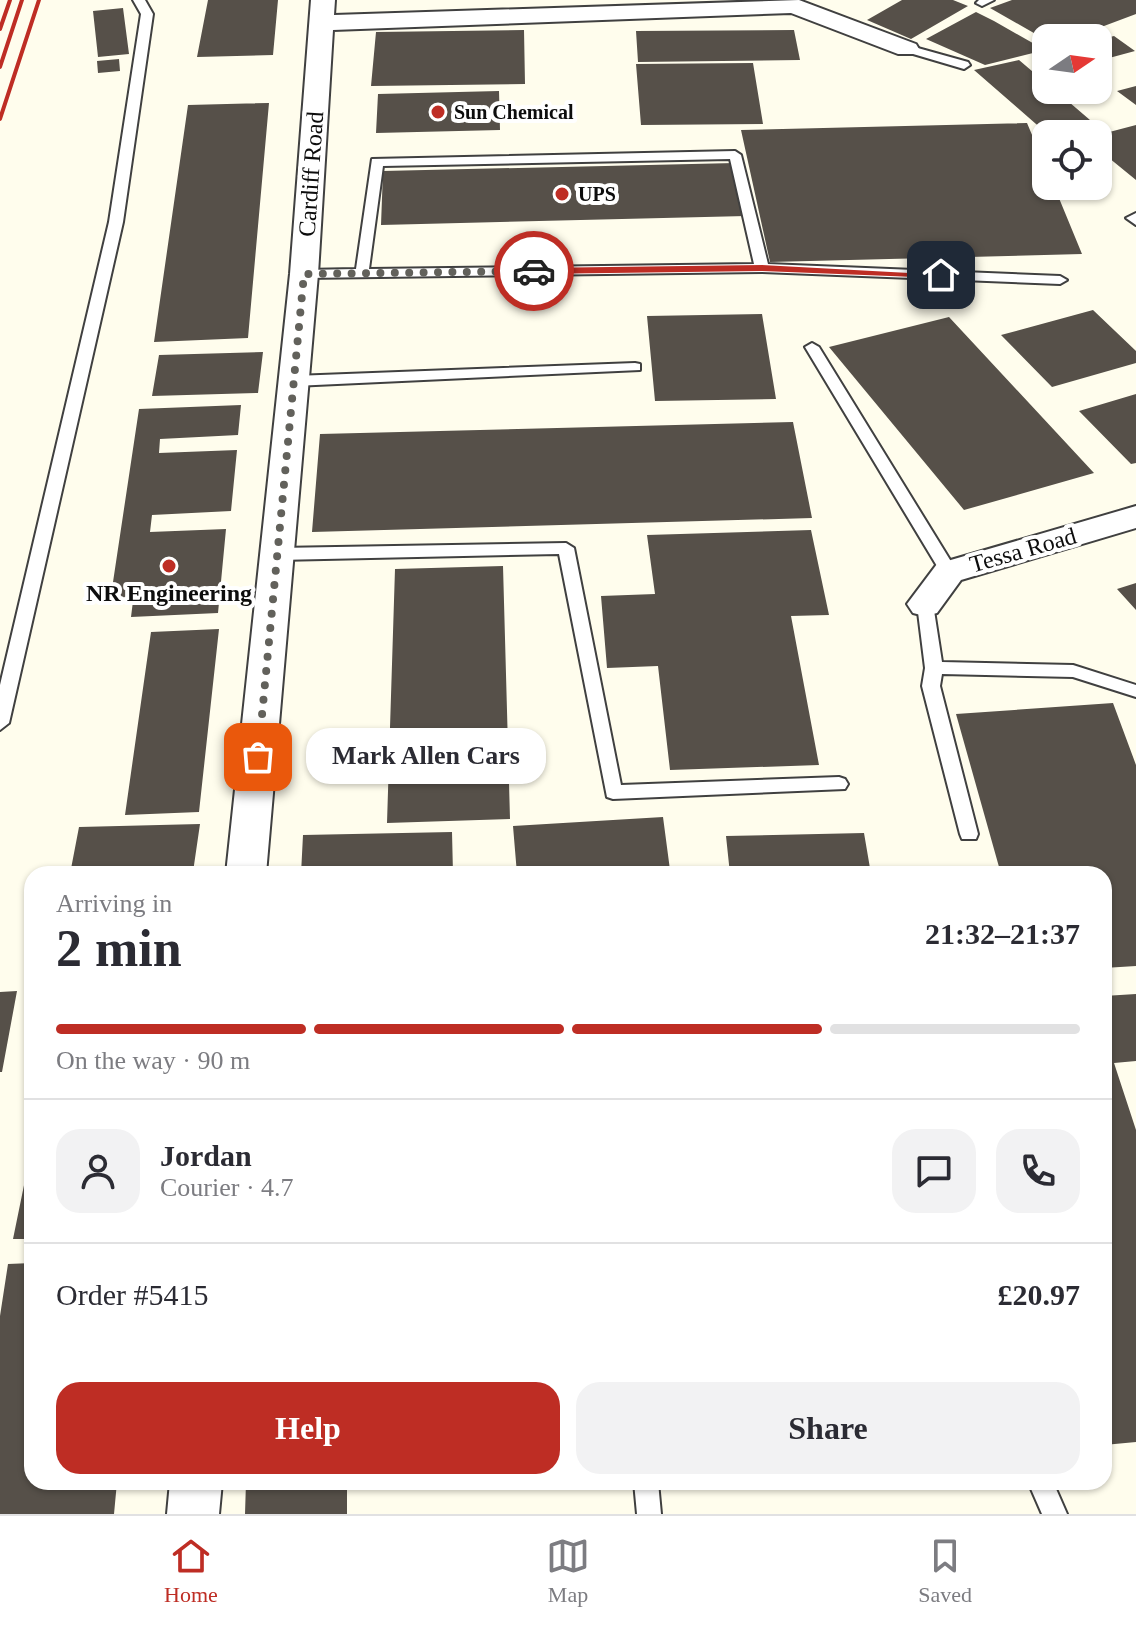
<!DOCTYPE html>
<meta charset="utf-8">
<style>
:root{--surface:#fff;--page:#f2f2f3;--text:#2b2b33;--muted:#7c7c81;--line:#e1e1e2;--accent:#be2d24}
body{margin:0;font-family:Georgia,serif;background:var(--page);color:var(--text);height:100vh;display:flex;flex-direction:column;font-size:30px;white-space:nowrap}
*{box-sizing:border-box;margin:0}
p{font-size:26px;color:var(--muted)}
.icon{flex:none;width:44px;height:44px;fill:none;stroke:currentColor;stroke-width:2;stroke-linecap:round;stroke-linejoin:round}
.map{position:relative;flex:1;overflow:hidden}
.details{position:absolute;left:24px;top:866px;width:1088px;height:624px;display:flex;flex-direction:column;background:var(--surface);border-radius:24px;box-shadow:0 2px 6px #0004}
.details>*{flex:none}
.needle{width:52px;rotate:77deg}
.fabs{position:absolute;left:1032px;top:24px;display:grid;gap:16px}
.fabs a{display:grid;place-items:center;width:80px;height:80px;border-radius:16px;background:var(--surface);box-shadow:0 2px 6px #0004;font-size:40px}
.pin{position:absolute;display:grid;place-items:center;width:68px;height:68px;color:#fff;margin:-34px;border-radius:16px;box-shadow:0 4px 12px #0006}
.courier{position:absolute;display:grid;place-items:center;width:80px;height:80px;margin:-40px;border:6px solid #be2d24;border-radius:50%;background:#fff;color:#222;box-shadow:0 2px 10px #0007}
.bubble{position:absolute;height:56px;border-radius:24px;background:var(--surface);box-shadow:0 2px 6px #0004;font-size:26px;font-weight:700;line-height:56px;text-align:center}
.summary em{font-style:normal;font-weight:700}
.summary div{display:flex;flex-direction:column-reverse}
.summary{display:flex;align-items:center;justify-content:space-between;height:136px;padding:0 32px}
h1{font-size:52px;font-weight:700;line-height:60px}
.bar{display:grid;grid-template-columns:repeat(4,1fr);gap:12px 8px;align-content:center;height:96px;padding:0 32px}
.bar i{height:10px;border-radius:6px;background:var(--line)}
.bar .active{background:var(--accent)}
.bar p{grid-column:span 4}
.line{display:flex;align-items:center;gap:20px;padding:0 32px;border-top:2px solid var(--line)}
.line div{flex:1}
.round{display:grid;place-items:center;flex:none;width:84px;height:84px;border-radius:24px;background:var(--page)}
.cta{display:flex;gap:16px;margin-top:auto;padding:16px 32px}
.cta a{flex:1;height:92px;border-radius:24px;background:var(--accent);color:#fff;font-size:32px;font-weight:700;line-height:92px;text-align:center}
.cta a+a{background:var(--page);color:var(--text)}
.tabs{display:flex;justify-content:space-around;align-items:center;height:112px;border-top:2px solid var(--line);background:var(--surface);font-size:22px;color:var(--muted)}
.tabs a{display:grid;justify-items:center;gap:4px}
.tabs .active{color:var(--accent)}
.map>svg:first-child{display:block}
</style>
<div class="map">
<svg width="1136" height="1514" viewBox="0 0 1136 1514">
<rect width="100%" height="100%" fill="#fffded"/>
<path fill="#565049" d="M208 0H278L273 55 197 57Z
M902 0H953L968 6 911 39 867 20Z
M1012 0H1136V14L1072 38 1046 40 990 8Z
M123 8 129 54 98 57 93 11Z
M976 12 994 21 1045 50 985 65 926 39Z
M524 30 525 84 371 86 376 32Z
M794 30 800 60 638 62 636 31Z
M1114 36 1135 51 1098 61V40Z
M119 59 120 71 98 73 97 61Z
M1019 60 1046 83V90H1055L1090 120 1044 131 974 70Z
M753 63 763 124 641 125 636 64Z
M1136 86V105L1117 91Z
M499 91 500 130 376 133 378 94Z
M269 103 248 338 154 342 188 105Z
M1027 123 1046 168V186H1054L1082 254 770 262 741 130Z
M1136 125V180L1098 149V135Z
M735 163 746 216 381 225 383 171Z
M1093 310 1136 351V363L1052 387 1001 335Z
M762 314 776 399 655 401 647 316Z
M949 317 1094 473 964 510 829 347Z
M263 352 258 393 152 396 159 355Z
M1136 394V463L1131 464 1079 411Z
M241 405 238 435 160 439 159 453 237 450 231 511 152 515 150 532 226 529 218 613 131 617 133 601 110 602 139 409Z
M793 422 812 518 312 532 320 434Z
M811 530 829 615 791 616 819 765 670 770 658 666 607 668 601 596 655 594 647 535Z
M503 566 510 819 387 823 395 569Z
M1136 583V610L1117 589Z
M219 629 199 812 125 815 151 632Z
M1113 703 1136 765V966L1104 968V874H1001L956 714Z
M663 817 670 870 631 874H517L513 826Z
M200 824 193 872 70 874 79 827Z
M452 832 453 874H301L303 835Z
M864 833 871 874H730L726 836Z
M17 991 2 1072H0V992Z
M1136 994V1061L1114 1063 1136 1130V1442L1104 1445V996Z
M31 1151 32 1239H13Z
M32 1263V1482H117L114 1514H0V1316L8 1264Z
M246 1482H347V1514H245Z"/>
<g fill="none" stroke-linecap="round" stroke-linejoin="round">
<g stroke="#404040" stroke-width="4">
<path id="lane" d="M133 0H145L153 14 123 222 9 723 0 730V685L109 222 141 14Z
M994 0 982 6 976 3 979 0Z
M907 45 968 62 970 65 964 69 903 51 901 49Z
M735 151 741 155 768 264 1060 276 1067 280 1060 284 762 272 304 278 297 274 304 270 356 269 372 159ZM730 159 754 264 369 269 383 166Z
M1136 213V225L1126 218Z
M812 343 819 347 955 568 957 572 955 576H943L805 347Z
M635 363 640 364V370L294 386 287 381 294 376Z
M566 543 574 548 621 785 839 777 845 779 848 784 845 789 613 799 607 797 559 554 278 560 270 554 278 548Z
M925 598 933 604 942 662 1073 665 1136 685V697L1073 677 942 674 940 686 978 834 976 839H962L960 834 922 686 925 668 917 604Z
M634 1482H658L661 1514H637Z
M1028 1482H1053L1067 1514H1042Z"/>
</g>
<g stroke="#404040" stroke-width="4">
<path id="street" d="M311 0H335L334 15 799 0 916 44 919 49 916 54H898L791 13 333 30 318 274 266 874H226L290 274Z
M1136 506V528L961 580 937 613 925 616 913 613 907 604 937 564Z
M170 1482H222L219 1514H167Z"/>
</g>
<use href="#lane" fill="#fff" fill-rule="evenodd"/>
<use href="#street" fill="#fff" fill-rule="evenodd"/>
<path stroke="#be2d24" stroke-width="4" d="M0 29 10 0
M0 67 22 0
M0 119 39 0"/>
</g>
<path fill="#be2d24" d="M762 265 946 275 941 278 762 271 534 274 529 271 534 268Z"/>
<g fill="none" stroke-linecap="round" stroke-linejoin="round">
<path stroke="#62615b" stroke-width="8" stroke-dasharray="0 14.4" d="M258 757 304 274 534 271"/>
</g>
<g fill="#be2d24" stroke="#fff" stroke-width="3">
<circle cx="438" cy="112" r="8"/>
<circle cx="562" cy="194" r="8"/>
<circle cx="169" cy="566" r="8"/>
</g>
<g text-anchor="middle" stroke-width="8" stroke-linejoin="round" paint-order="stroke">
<g font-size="20" font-weight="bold" fill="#0d0d0d" stroke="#fff" text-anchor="start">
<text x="454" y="119">Sun Chemical</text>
<text x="578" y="201">UPS</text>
</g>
<g font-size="24" fill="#0d0d0d" stroke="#fff">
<text transform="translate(311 174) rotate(-86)" y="8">Cardiff Road</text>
<text transform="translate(1023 550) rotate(-16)" y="8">Tessa Road</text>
</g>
<g font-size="24" font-weight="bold" fill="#0d0d0d" stroke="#fff">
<text x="169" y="601">NR Engineering</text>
</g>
</g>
</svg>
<div class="fabs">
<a><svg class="needle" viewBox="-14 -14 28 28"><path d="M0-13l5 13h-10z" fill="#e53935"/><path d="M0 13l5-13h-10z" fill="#7c7c81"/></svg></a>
<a><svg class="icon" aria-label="locate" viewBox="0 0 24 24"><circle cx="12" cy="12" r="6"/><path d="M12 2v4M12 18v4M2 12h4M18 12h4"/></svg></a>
</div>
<div class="pin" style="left:258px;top:757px;background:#ea580c"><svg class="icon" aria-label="bag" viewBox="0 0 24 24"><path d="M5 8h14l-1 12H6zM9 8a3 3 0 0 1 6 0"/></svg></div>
<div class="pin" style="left:941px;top:275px;background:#1f2937"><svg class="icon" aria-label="home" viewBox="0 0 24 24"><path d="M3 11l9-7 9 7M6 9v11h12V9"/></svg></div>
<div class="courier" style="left:534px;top:271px"><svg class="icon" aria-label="car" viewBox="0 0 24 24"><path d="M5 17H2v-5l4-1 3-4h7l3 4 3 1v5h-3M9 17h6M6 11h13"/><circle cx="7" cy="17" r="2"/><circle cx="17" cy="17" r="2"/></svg></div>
<div class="bubble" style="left:306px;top:728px;width:240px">Mark Allen Cars</div>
<section class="details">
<div class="summary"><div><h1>2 min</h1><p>Arriving in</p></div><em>21:32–21:37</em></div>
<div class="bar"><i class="active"></i><i class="active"></i><i class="active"></i><i></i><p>On the way · 90 m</p></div>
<div class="line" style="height:144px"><a class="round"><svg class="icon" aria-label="person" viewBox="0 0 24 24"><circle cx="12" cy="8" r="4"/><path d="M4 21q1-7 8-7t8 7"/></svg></a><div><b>Jordan</b><p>Courier · 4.7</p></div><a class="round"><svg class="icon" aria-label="chat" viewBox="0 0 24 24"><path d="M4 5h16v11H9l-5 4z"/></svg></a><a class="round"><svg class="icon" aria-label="phone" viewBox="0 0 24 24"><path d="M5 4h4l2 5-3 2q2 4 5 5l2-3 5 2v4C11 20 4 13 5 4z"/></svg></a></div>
<div class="line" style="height:104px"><div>Order #5415</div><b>£20.97</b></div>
<div class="cta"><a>Help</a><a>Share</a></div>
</section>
</div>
<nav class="tabs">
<a class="active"><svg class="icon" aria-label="home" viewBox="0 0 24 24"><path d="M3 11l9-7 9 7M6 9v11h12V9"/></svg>Home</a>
<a><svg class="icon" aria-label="map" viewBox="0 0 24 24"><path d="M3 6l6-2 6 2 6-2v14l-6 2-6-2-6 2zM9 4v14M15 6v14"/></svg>Map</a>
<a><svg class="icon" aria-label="saved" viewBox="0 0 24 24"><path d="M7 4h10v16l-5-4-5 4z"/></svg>Saved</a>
</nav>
